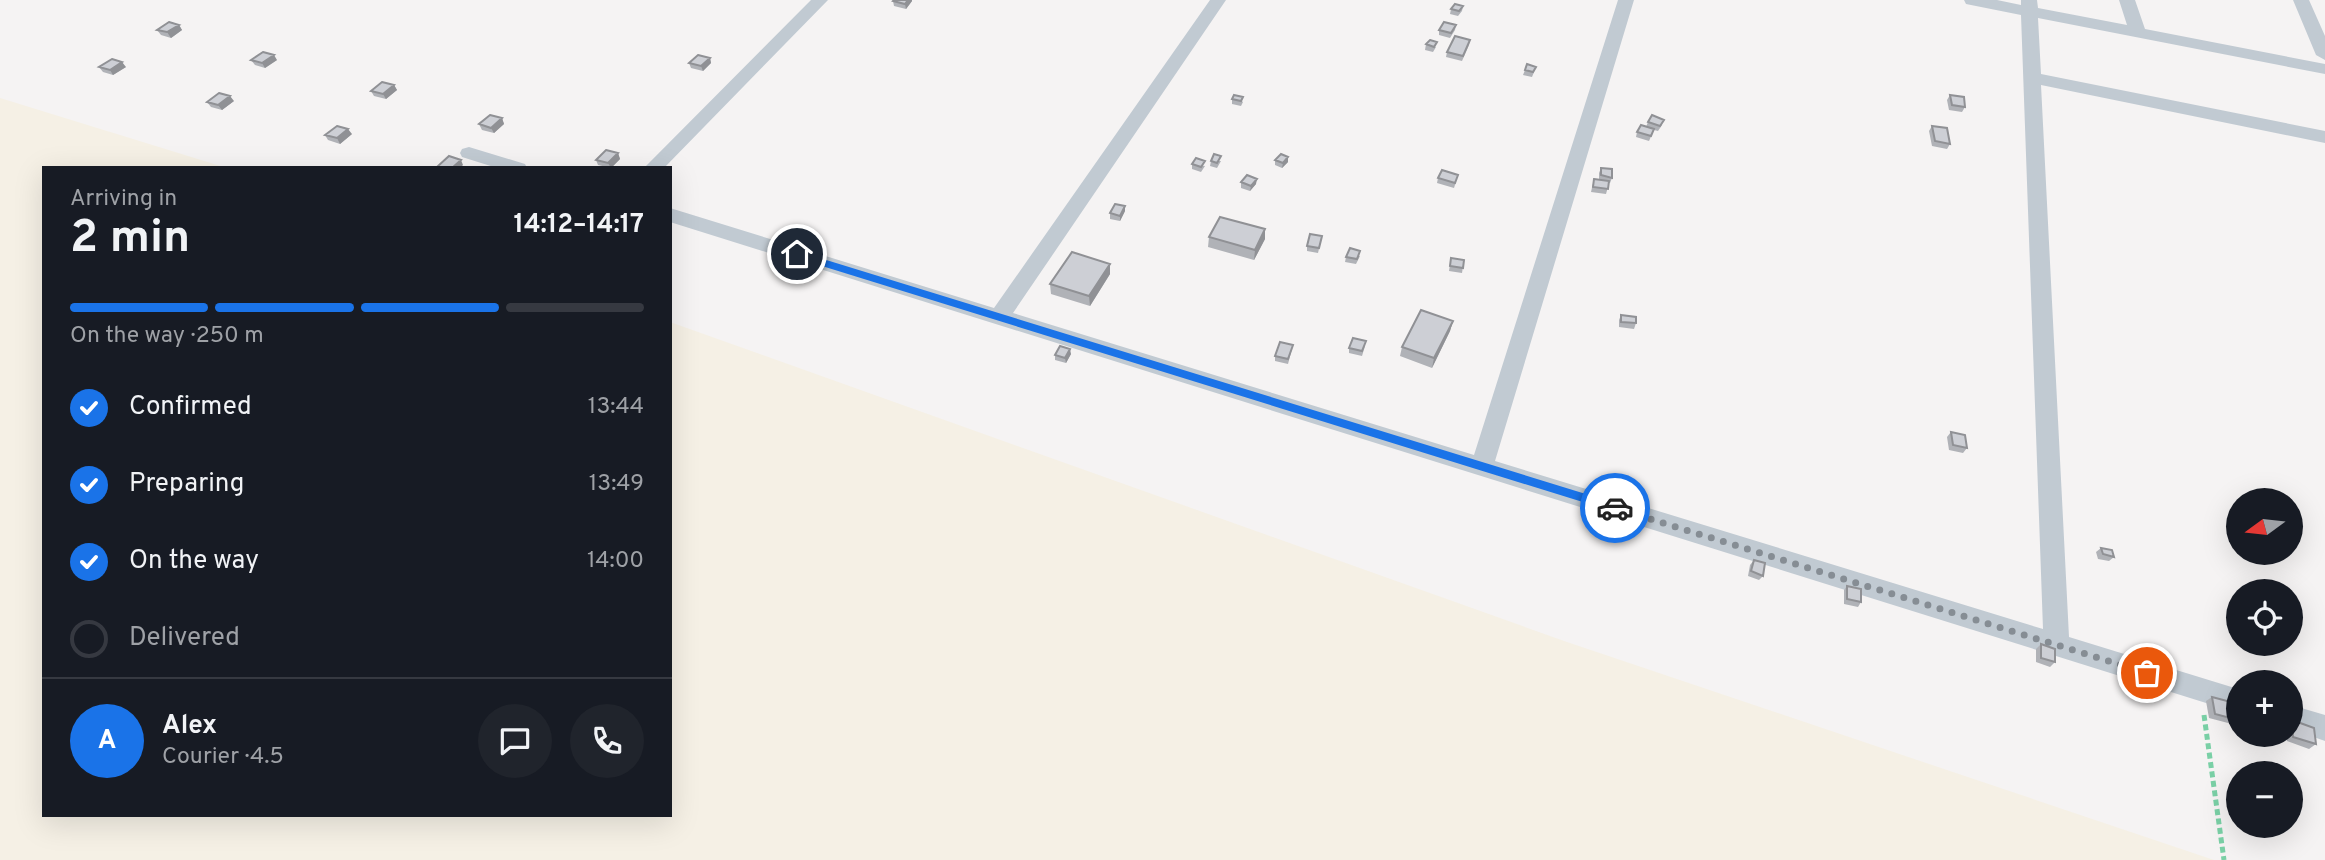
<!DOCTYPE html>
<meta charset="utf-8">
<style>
:root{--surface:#171b24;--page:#20242c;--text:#f1f3f6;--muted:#9ea1a6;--line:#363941;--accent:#1a73e8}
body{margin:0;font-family:Overpass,sans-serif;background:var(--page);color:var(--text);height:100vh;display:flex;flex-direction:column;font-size:26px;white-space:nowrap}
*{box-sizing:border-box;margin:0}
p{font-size:23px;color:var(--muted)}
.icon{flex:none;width:38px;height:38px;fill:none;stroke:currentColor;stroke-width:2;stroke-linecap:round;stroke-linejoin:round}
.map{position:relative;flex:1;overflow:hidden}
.sheet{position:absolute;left:42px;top:166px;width:630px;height:651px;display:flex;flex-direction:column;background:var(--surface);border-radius:0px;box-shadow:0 7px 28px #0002}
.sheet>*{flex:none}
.needle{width:46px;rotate:255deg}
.buttons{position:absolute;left:2226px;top:488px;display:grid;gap:14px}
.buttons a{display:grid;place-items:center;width:77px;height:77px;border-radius:50%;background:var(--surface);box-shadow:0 7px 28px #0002;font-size:35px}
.pin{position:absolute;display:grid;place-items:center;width:60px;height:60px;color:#fff;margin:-30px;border:4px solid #fff;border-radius:50%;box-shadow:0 2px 7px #0007}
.courier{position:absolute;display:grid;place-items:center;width:70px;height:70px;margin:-35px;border:5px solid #1a73e8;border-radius:50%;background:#fff;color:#222;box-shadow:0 2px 9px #0007}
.overview em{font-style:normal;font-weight:700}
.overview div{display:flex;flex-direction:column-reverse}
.overview{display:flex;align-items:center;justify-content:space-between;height:119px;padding:0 28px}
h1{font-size:46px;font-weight:700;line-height:52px}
.bar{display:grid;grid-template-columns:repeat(4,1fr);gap:10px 7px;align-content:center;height:84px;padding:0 28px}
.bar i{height:9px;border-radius:5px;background:var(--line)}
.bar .on{background:var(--accent)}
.bar p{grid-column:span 4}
.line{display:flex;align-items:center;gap:18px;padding:0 28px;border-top:2px solid var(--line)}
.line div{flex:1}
.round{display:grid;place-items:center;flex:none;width:74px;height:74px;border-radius:37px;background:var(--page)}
ol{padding:0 28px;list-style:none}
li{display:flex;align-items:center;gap:21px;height:77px}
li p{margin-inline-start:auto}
li .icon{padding:7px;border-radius:50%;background:var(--accent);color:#fff;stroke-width:4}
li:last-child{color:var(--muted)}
li i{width:38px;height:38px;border:4px solid var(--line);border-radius:50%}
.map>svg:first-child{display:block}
</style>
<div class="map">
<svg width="2325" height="860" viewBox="0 0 2325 860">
<rect width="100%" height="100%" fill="#f5f3f3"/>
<path fill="#f5f0e5" d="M0 98 227 168H44V816H670V322L1567 642 2214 860H0Z"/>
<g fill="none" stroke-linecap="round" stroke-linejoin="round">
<path stroke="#7ad0a6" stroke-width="5" stroke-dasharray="6 3.5" stroke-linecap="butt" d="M2204 715 2224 860"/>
<path fill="#c1cad2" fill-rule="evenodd" d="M811 0H828L664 168H644Z
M1210 0H1226L1013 313 1474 455 1618 0H1634L1495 461 2043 629 2021 15 1966 4 1964 0H1997L2021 5V0H2037L2038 8 2127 25 2119 0H2135L2145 29 2325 64V74L2038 18 2041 74 2325 131V143L2041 85 2069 637 2238 689V713L670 222V208L994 308Z
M2293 0H2309L2325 36V60L2316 55Z
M469 147 525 164 527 168H497L462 157 460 153 462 149Z
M2291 705 2325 715V741L2291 729Z"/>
</g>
<path fill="#b0b2b7" d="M893 1H912L906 9 894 6Z
M1463 6 1462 11 1458 16 1450 14 1451 9Z
M179 25 182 30 171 38 161 35 157 30Z
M1456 25 1455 30 1450 38 1439 35V30Z
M1470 40 1469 45 1462 61 1446 57 1447 52Z
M1426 44 1436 47 1433 52 1425 50Z
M710 58 711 63 703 71 691 68 689 63Z
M251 60H277L265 68 255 65Z
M99 67H126L113 75 103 72Z
M1536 67 1532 77 1523 75 1525 70Z
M394 85 397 90 386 99 374 96 371 91Z
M1234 95 1243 102 1241 106 1232 104V99Z
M1950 95 1965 107 1962 112 1949 110 1947 100Z
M234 101 222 110 211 107 207 102Z
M502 118 504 124 494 133 482 130 479 124Z
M1648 122 1662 125 1658 131 1654 130 1649 141 1636 137 1637 132 1646 127Z
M1932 126 1950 144 1947 149 1932 146 1929 131Z
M352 134 340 144 328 140 325 135Z
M618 153 620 159 611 168 598 165 596 160Z
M1288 157V162L1282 168 1275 165V160Z
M1211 161H1221L1217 168 1210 166Z
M1192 164 1205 166 1201 172 1192 169Z
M1601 168 1612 178 1610 183H1609L1606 194 1591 192 1594 179 1599 180V173Z
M1458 175 1454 188 1437 183 1438 178Z
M1241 182 1256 184 1250 191 1241 188Z
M1125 211 1120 221 1110 219V213Z
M1265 229V239L1254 260 1208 247 1209 237Z
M1322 236 1318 253 1307 251V246Z
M1360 256 1356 264 1345 262 1346 257Z
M1451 258 1464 260 1462 273 1449 271Z
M1110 264V274L1090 306 1051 294 1050 284Z
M1621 315 1636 323 1634 329 1619 327V320Z
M1453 321 1450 331 1432 368 1400 356 1402 347Z
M1293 345 1288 364 1275 361V356Z
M1365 346 1362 356 1349 353V348Z
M1071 354 1066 363 1055 360V355Z
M1951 432 1967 448 1963 453 1949 450 1947 437Z
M2101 548 2114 557 2109 561 2098 559 2096 552Z
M1754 560 1763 576 1759 580 1748 576 1750 565Z
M1847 586 1861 602 1858 607 1844 604V590Z
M2041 644 2055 662 2050 667 2036 662V649Z
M2212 697 2234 719 2228 723 2209 718 2206 701Z
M2291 720H2292L2316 744 2309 749 2287 741 2286 735H2291Z"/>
<path fill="#909195" d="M908 0H912V1L906 9 905 4Z
M179 25 182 30 171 38 167 32Z
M274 55 277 60 265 68 262 63Z
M710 58 711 63 703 71 701 66Z
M122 62 126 67 113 75 110 70Z
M394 85 397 90 386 99 383 94Z
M230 96 234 101 222 110 218 105Z
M502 118 504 124 494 133 491 128Z
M348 129 352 134 340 144 337 138Z
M618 153 620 159 611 168 608 163Z
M1288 157V162L1282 168 1283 163Z
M461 160 463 165 460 168H452Z
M1257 179 1256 184 1250 191 1251 186Z
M1125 206V211L1120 221V216Z
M1265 229V239L1254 260 1255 250Z
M1110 264V274L1090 306 1089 296Z
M1453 321 1450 331 1432 368 1434 358Z
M1070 349 1071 354 1066 363 1065 358Z"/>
<path fill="#cdcfd5" stroke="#909195" stroke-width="2" d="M894 0H908L905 4 893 1Z
M1455 4 1463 6 1459 11 1451 9Z
M169 22 179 25 167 32 157 30Z
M1444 22 1456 25 1451 33 1439 30Z
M1455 36 1470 40 1463 56 1447 52Z
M1430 40 1437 42 1434 47 1426 44Z
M263 52 274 55 262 63 251 60Z
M698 55 710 58 701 66 689 63Z
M112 59 122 62 110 70 99 67Z
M1527 64 1536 67 1533 72 1525 70Z
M382 82 394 85 383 94 371 91Z
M219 93 230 96 218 105 207 102Z
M1234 95 1243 97 1241 101 1232 99Z
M1950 95 1964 97 1965 107 1952 105Z
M490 115 502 118 491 128 479 124Z
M1652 115 1664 120 1660 126 1648 122Z
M1641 125 1654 129 1651 136 1637 132Z
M337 126 348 129 337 138 325 135Z
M1932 126 1947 128 1950 144 1935 141Z
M606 150 618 153 608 163 596 160Z
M1214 154 1221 156 1217 163 1211 161Z
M1281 154 1288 157 1283 163 1275 160Z
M449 156 461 160 452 168H444L438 166Z
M1196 158 1205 161 1201 167 1192 164Z
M1601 168 1612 169V178L1601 175Z
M1442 170 1458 175 1455 183 1438 178Z
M1247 175 1257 179 1251 186 1241 182Z
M1594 179 1609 181 1608 189 1593 187Z
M1115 204 1125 206 1120 216 1110 213Z
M1220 217 1265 229 1255 250 1209 237Z
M1310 234 1322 236 1319 248 1307 246Z
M1350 248 1360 251 1357 259 1346 257Z
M1072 252 1110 264 1089 296 1050 284Z
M1451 258 1464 260 1463 268 1450 266Z
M1421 310 1453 321 1434 358 1402 347Z
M1621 315 1636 317V323L1621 322Z
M1353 338 1366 341 1362 351 1349 348Z
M1280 342 1293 345 1288 359 1275 356Z
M1060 346 1070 349 1065 358 1055 355Z
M1951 432 1965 435 1967 448 1953 445Z
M2101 548 2112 550 2114 557 2103 554Z
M1754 560 1765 563 1763 576 1751 571Z
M1847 586 1861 589V602L1847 599Z
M2041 644 2055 649V662L2041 658Z
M2212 697 2231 702 2234 719 2215 714Z
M2292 720 2314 728 2316 744 2293 737Z"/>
<path fill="#1a73e8" d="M797 251 1615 503 1621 508 1615 512 793 257 792 254Z"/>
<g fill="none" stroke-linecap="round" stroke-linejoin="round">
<path stroke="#868d94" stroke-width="7" stroke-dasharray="0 12.6" d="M1615 508 2147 673"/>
</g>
</svg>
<div class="buttons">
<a><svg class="needle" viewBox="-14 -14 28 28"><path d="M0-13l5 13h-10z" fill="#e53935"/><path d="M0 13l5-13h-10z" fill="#9ea1a6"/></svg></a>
<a><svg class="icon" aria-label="locate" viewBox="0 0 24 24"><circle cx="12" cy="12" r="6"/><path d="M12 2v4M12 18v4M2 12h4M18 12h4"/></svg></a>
<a>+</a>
<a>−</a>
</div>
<div class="pin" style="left:2147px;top:673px;background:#ea580c"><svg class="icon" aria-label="bag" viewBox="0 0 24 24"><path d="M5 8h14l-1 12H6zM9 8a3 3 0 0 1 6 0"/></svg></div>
<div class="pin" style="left:797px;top:254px;background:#1f2937"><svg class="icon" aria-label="home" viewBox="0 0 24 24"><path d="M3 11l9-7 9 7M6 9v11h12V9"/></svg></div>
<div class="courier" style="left:1615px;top:508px"><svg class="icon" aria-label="car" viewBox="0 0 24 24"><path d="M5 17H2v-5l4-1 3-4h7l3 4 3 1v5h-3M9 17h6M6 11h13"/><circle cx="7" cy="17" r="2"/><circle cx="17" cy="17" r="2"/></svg></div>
<section class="sheet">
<div class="overview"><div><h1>2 min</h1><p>Arriving in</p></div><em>14:12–14:17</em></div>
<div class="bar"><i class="on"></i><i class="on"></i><i class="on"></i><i></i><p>On the way · 250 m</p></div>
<ol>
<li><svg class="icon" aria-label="check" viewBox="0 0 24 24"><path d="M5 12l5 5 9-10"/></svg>Confirmed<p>13:44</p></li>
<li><svg class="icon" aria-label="check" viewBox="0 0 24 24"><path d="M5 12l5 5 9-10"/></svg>Preparing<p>13:49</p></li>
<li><svg class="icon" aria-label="check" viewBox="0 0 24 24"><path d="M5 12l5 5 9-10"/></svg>On the way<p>14:00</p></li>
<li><i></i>Delivered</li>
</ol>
<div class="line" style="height:126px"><b class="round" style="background:var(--accent);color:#fff">A</b><div><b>Alex</b><p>Courier · 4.5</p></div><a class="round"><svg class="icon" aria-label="chat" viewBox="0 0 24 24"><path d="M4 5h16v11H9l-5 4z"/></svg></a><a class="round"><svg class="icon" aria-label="phone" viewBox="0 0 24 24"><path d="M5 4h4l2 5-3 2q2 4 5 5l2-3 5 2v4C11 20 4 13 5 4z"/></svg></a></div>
</section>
</div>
